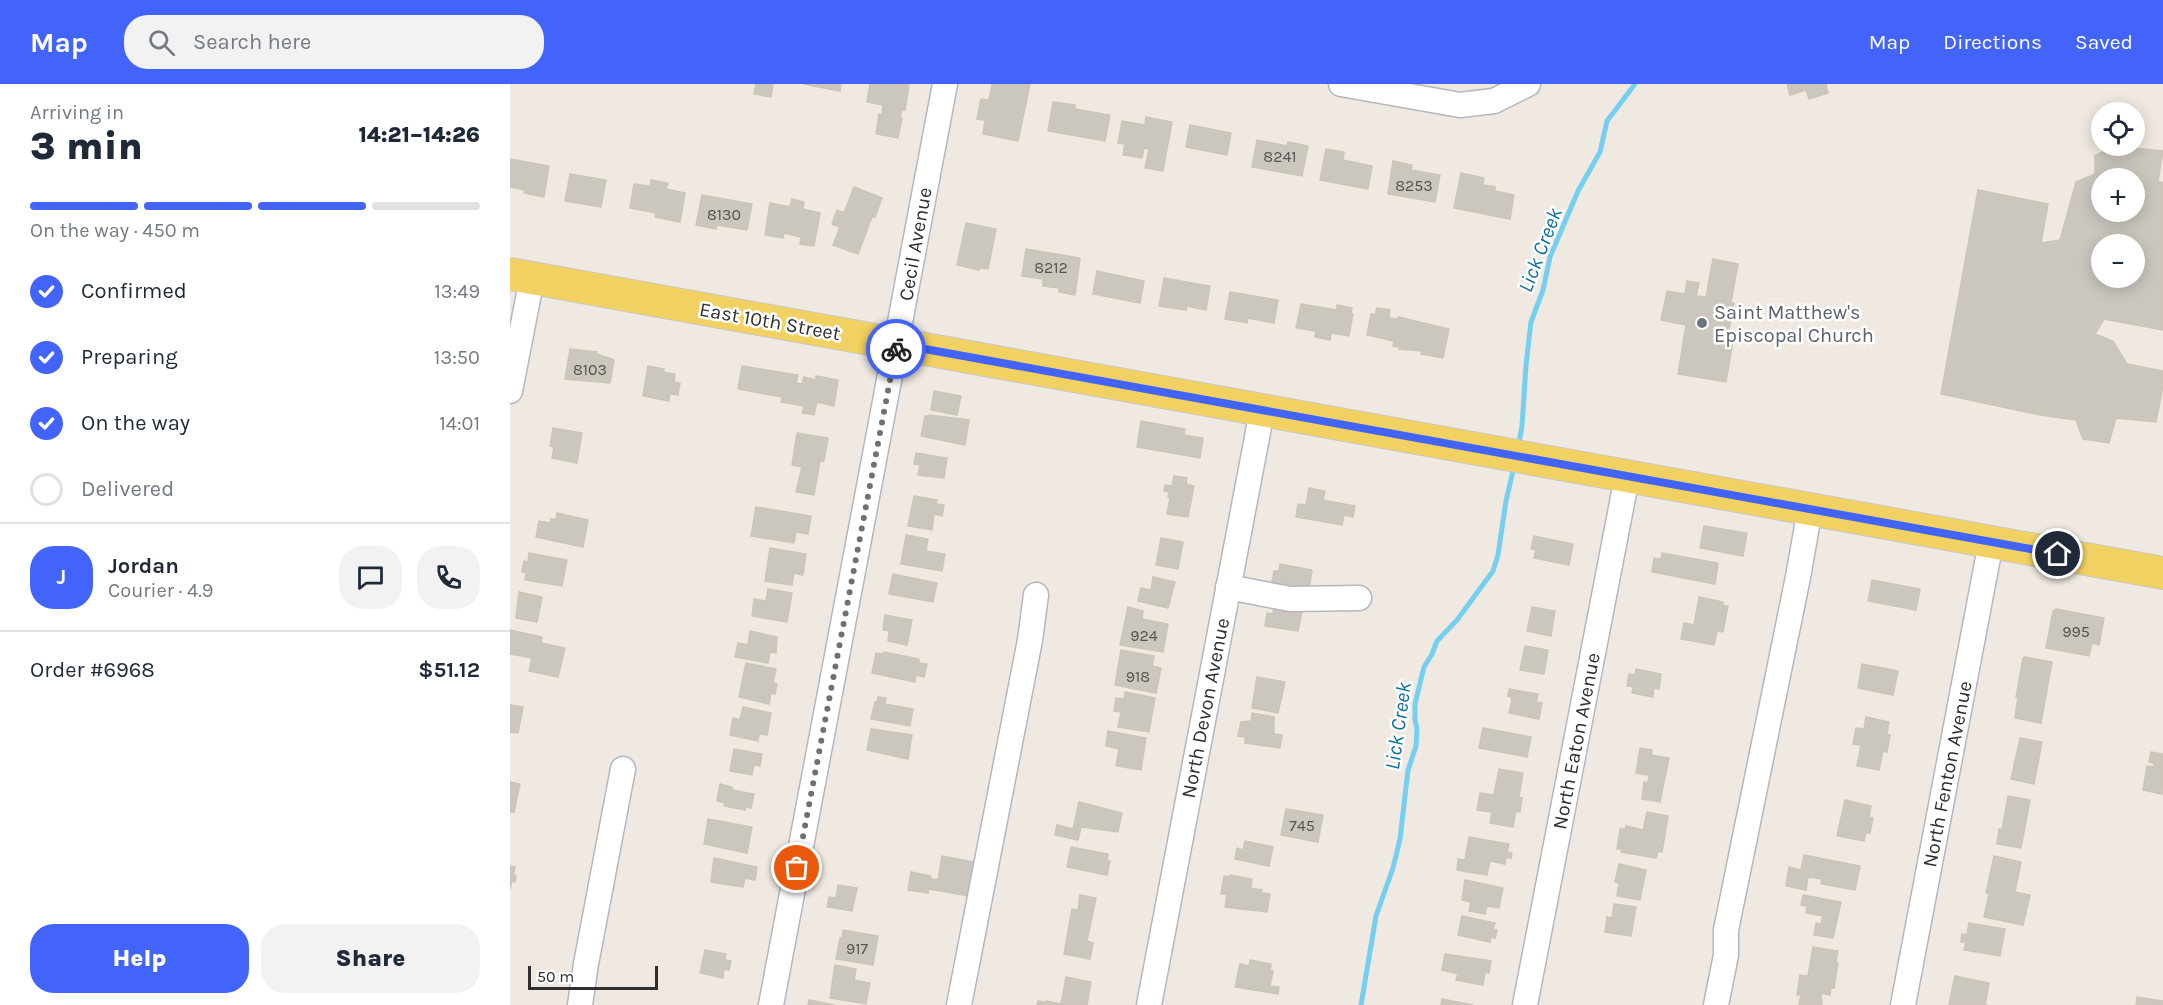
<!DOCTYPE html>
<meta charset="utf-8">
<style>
:root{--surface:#fff;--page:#f2f2f3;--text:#1f2937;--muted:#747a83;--line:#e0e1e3;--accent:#4264fb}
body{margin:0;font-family:Karla,sans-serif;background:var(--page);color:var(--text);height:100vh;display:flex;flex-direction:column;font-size:22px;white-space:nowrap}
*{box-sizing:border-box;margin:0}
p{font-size:20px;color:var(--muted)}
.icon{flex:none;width:33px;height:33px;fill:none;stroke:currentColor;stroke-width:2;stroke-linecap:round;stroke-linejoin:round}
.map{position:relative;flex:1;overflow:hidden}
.side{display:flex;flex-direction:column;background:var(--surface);width:510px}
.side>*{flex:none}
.controls{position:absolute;left:1581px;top:18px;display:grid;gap:12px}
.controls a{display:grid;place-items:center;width:54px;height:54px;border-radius:50%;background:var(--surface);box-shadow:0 3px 15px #0003;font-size:30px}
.scale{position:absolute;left:18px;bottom:15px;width:130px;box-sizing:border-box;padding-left:6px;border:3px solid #2e2e2e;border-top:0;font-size:16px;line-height:21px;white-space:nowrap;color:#2e2e2e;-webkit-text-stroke:4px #fff;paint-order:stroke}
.pin{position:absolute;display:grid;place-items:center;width:51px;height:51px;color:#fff;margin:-26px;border:3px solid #fff;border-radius:50%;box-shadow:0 2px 6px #0007}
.courier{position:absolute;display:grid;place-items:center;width:60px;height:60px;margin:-30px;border:4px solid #4264fb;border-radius:50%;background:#fff;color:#222;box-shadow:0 2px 8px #0007}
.head em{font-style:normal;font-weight:800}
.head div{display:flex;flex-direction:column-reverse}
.head{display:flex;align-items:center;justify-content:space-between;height:102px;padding:0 30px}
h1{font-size:39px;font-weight:800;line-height:45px}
.bar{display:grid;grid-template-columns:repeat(4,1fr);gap:9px 6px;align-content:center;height:72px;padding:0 30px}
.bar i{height:8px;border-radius:4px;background:var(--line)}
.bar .active{background:var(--accent)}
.bar p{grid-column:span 4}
.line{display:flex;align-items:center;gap:15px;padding:0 30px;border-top:2px solid var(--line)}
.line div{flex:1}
.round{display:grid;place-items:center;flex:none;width:63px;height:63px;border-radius:24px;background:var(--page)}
ol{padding:0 30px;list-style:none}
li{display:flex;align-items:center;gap:18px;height:66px}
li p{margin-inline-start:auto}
li .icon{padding:6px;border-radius:50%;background:var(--accent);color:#fff;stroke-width:4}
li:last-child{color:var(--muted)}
li i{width:33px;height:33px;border:3px solid var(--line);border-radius:50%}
.cta{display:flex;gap:12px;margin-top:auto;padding:12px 30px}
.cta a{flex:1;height:69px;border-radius:24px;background:var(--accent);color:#fff;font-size:24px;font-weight:800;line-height:69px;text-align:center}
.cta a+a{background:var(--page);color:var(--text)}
header{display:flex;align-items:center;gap:36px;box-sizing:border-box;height:84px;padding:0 30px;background:var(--accent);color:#fff}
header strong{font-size:28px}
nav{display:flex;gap:33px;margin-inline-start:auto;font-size:21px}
.search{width:420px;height:54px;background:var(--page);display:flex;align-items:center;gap:15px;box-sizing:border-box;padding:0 21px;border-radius:24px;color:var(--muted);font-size:22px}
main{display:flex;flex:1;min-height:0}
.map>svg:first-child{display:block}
</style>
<header>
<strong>Map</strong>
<div class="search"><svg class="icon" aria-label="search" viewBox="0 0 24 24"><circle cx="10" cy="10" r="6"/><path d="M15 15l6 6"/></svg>Search here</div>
<nav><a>Map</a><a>Directions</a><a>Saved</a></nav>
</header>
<main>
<section class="side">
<div class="head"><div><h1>3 min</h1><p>Arriving in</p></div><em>14:21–14:26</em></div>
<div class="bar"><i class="active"></i><i class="active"></i><i class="active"></i><i></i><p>On the way · 450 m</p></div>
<ol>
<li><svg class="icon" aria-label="check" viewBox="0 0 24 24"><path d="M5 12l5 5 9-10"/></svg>Confirmed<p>13:49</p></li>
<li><svg class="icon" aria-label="check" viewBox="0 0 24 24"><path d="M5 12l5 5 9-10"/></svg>Preparing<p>13:50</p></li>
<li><svg class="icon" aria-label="check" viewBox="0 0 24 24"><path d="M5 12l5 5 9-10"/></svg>On the way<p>14:01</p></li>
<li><i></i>Delivered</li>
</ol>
<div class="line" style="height:108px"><b class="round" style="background:var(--accent);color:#fff">J</b><div><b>Jordan</b><p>Courier · 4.9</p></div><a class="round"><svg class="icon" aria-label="chat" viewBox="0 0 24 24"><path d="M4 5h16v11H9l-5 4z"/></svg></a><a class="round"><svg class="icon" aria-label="phone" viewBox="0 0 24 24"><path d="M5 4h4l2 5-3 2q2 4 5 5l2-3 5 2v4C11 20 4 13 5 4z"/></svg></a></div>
<div class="line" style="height:78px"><div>Order #6968</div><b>$51.12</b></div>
<div class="cta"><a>Help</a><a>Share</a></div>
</section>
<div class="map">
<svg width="1653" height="921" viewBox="0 0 1653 921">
<rect width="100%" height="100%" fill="#efe9e1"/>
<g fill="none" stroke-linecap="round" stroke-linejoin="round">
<path stroke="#75cff0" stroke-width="5" d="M1009 359 1012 342 1016 281 1021 238 1033 206 1040 173 1068 107 1090 68 1097 37 1125 0
M851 921 866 832 883 784 890 755 898 686 906 662 907 645 905 636V620L914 583 922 570 927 557 947 536 983 487 988 471 996 417 1003 387"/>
</g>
<path fill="#cbc7bf" stroke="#cbc5ba" stroke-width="1.5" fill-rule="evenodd" d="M246 0H263L261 13 244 10Z
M294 0H331L330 7Z
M360 0 399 1 395 26 392 25 390 34H392L388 54 366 50 369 30 372 31 373 21 357 18Z
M482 0H520L508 57 473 50 475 36 467 35 471 15 479 16Z
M1277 0H1316L1318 9 1299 15 1296 6 1280 11Z
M543 18 565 21V25L600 31 595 57 538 47Z
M636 33 662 38 653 87 635 84 639 65 634 64 632 74 613 71 615 60 608 59 612 37 635 41Z
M680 41 721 49 717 71 676 63Z
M747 56 777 62 778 58 798 62 792 92 742 83Z
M1603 62 1653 67 1648 97 1653 99V246L1594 235 1585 250 1603 257 1617 280 1653 287V302L1646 338 1606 334 1599 359 1573 355 1566 336 1530 331 1431 310 1468 106 1538 120 1531 159 1550 156 1566 98 1585 90V72ZM1592 94H1624V128H1592ZM1592 160H1624V194H1592Z
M816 65 834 68 833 76 862 82 858 105 810 96Z
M0 75 39 82 34 113 14 109 15 106 0 103Z
M883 77 902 81 901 86 930 91 925 118 878 110Z
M951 89 974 94 973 101 985 103V107L1004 111 1000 135 944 124Z
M60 90 96 96 91 123 55 117Z
M141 96 158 99 156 105 175 109 170 138 145 133 146 129 120 124 124 100 140 102Z
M344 103 372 114 365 133H362L348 170 323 161 330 143 322 140 327 126 334 129Z
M192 111 242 120 237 146 207 141 206 145 186 141Z
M282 115 294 118 293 125 310 129 304 162 290 160 291 153 274 149 273 154 255 151 260 119 280 123Z
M456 139 486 145 478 185 469 184V186L447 181Z
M516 165 570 174 565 211 549 208V204L533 202V195L512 192Z
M1203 175 1228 180 1221 218 1224 219 1218 250 1224 251 1216 298 1168 290 1176 241 1151 236 1157 207 1175 210 1177 197 1189 199 1186 212 1196 213Z
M587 187 634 197 630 219 583 210Z
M654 194 700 202 696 226 677 222 676 226 649 222Z
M720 208 768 216 764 239 738 234 737 239 715 235Z
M791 220 827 226V221L842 224 841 230H843L839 252 821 249 820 256 805 253 806 247 786 244Z
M867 224 880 226 879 234 888 235V233L939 245 933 274 911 270 912 267 889 265 890 263 883 262 884 257 857 251 861 230 865 231Z
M60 265 87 268V270L104 276 100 299 55 295Z
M138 282 154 285 153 288 165 290 164 298 170 299 168 311 160 310 159 317 133 312Z
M232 282 288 291 286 299 292 300 294 293 306 296V292L328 296 324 322 307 318 304 331 292 329 294 322 271 318 272 313 228 305Z
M424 307 451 312 447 331 421 326Z
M419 331 459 336 455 361 411 352 415 332H419Z
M631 337 675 345 674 351 693 354 690 374 627 363Z
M43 344 72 349 67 379 42 374 44 363 40 362Z
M287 349 318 354 314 377H310L304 411 286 408 292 383 282 381Z
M406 369 437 374 434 394 408 391 410 381 404 380Z
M664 392 677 394 676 400 684 402 678 433 657 430 660 414 658 413 659 408 654 407 655 401 662 402Z
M799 404 815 407 813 416 845 422 843 433 834 431 832 441 786 433 788 420 796 421Z
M404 412 427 416 426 420 434 421 432 432 424 430 422 446 398 442Z
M246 423 301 432 298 450 286 448 284 459 241 452Z
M47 429 78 436 73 463 26 453 29 437 40 439 41 435 46 436Z
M1194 442 1237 449 1233 472 1190 464Z
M396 451 418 455 416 467 435 470 432 487 391 480Z
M1024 452 1063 460 1059 481 1024 474 1026 466 1021 465Z
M651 454 673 458 668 485 646 481Z
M260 464 296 470 293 491 284 489 282 501 255 497Z
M19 469 57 476 52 502 15 496 16 488H12L14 477 18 478Z
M1152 469 1208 479 1205 500 1142 488 1144 474 1151 475Z
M770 480 802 486 799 506 767 502 768 499 762 498 764 487H769Z
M383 490 427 499 423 518 379 510Z
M643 493 665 498 658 524 628 517 631 504 641 506Z
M1362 496 1410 505 1406 526 1358 517Z
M258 505 282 509 277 538 242 532 244 515 256 517Z
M9 508 32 513 27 538 6 534Z
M1189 513 1213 518V521L1218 522 1213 548 1207 547 1204 561 1171 555 1174 539 1184 541Z
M764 521 792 528 788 547 755 542 757 529 763 530Z
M618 523 633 527 632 535 658 540 653 568 610 561Z
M1022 523 1045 527 1041 552 1017 547Z
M1546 525 1594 534 1589 561 1582 559 1579 572 1536 564 1543 527Z
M375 531 402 536 397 561 378 557 379 547 373 546Z
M0 546 32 553 31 559 55 564 48 593 19 587 22 574 0 570Z
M240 547 267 553 266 569 260 568 258 579 225 573 228 559 238 561Z
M1015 562 1038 566 1034 590 1010 586Z
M611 566 644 572 642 582 651 584 646 609 605 601Z
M374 568 409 575V579L417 580 414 593 406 591 405 598 362 589 366 569 374 570Z
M1515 573 1542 578 1531 639 1505 634 1508 613H1506L1513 574Z
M236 579 266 585 263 599 267 600 265 610 261 609 259 620 229 613Z
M1352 580 1388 587 1383 611 1348 604Z
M1126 585 1151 590 1149 605 1144 604 1143 613 1122 609 1123 603 1117 602 1119 590 1125 591Z
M747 593 775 598 768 629 742 624Z
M999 605 1028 610 1026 618 1032 619 1029 635 999 629 1002 616 1001 613 998 612Z
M615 608 645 614 639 648 608 643 611 628 604 627 606 614 614 615Z
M368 613 376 614 375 620 403 625 400 642 361 635 365 618H367Z
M0 621 13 623 8 649 0 648Z
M233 623 261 629 257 651 249 650 248 657 220 651 223 634 230 636Z
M742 629 764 633V650L772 651 770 664 735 659V653L728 652 731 638 741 637Z
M1356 633 1379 638 1377 650 1380 651 1377 668 1373 667 1369 686 1347 682 1351 661 1343 660 1346 644 1354 645Z
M973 644 1021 653 1017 673 969 664Z
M361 645 402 651 398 675 357 666Z
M598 647 636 654 631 686 606 682 609 665 596 662Z
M1510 654 1532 658 1524 700 1501 695Z
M1130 664 1142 666 1141 671 1159 674 1150 718 1132 715 1134 698 1138 699 1139 691 1126 689Z
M224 665 252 670 250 682 244 681 242 691 220 687Z
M1641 668 1653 670 1652 710 1633 706 1637 682 1644 683V679L1639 678Z
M989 685 1013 689 1009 713 1012 714 1010 728 1006 727 1003 743 980 739 982 728 967 726 970 709 984 711Z
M0 698 10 700 4 728H0Z
M210 700 222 703V706L244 710 241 724 236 723 235 726 214 722 215 719 207 717Z
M1498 712 1520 716 1511 764 1487 760 1489 745 1492 746Z
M1335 716 1361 722 1359 733 1363 734 1360 749H1356L1354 757 1327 752Z
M569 718 612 729 608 748 571 743 568 756 545 751 547 741 563 745Z
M776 725 813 731 808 758 771 751Z
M1137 728 1158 732 1152 768 1148 767 1146 774 1111 768V765H1107L1110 745H1115L1116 742 1133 746Z
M198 735 242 743 237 769 194 760Z
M959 753 999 760 997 768 1002 769 1001 774 996 773 995 780 980 777 977 791 947 786 948 775 955 776Z
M735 757 763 763 759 782 725 775 727 764 733 766Z
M561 763 598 770 597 777H600L597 791 557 783Z
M1294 771 1350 782 1345 806 1311 800 1312 795 1298 793 1296 806 1276 802 1279 783 1291 786Z
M432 772 464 778 458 812 419 805 418 809 398 806 401 788 421 792V795L428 796Z
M1484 772 1511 778 1505 808 1520 811 1513 841 1474 833 1479 810 1476 809Z
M204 774 247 783 245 796 235 794 233 803 201 798Z
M1109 780 1136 786 1130 816 1107 812 1109 799 1105 798Z
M0 782 5 783 3 791H6L5 798 2 797 0 805Z
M720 791 742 795 741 804 752 806 751 809 760 810 757 828 715 823 717 810H711L714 792 720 793Z
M955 796 993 804 989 824 977 822 975 830 959 827 961 818 952 816Z
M328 801 347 804 342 827 317 823 319 813 326 814Z
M570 811 586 814 577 857 583 859 580 875 554 870 562 825 568 826Z
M1293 811 1331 818 1323 854 1304 851 1306 839 1311 840 1313 832 1296 829 1297 822 1291 821Z
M1104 820 1126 823 1121 852 1095 848 1097 833 1102 834Z
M952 832 985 839 983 845 987 846 985 854 981 853 980 858 948 851Z
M1459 839 1495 845 1490 872 1454 866 1456 858H1451L1452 850 1457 851Z
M333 846 368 852 363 881 326 875 330 854H332Z
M1303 863 1328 867 1326 878 1328 879 1324 904 1321 903 1320 911 1311 909 1312 921H1289L1291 911H1287L1290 891 1298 892Z
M195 866 216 870 215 876 221 877 219 886 214 885 213 894 190 889Z
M935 870 981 877 979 889 975 888 973 901 946 896 948 890 932 886Z
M740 876 761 880 760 886 763 887 760 902 769 903 768 910 725 903 730 880 739 882Z
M325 881 346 885 344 896 360 899 356 920 320 914Z
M1445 892 1479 899 1475 921H1478H1439Z
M556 893 581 898 577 921H527L528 917 536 919V917L551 920Z
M1627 913 1653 917V921H1626Z
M932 915 963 921H931Z
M299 916 325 921H298Z"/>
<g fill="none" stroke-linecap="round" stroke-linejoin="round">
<g stroke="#b4b7c1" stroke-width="27">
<path id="minor" d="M831 0 950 21 984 17 1018 0
M0 307 22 194
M718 503 780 515 849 514
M70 921 76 880 113 685
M261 921 435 0
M449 921 520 556 526 511
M639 921 752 327
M1015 921 1117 393
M1206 921 1216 871V846L1288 493 1300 425
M1393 921 1481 458"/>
</g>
<g stroke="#c9c9c9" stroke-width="34">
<path id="major" d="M0 190 1653 489"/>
</g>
<use href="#minor" stroke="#fff" stroke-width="24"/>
<use href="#major" stroke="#f2d163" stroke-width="32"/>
</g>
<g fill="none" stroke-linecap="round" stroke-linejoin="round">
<path stroke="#726f6d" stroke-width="6" stroke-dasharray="0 10.8" d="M287 784 386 265"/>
<path stroke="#4264fb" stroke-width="8" d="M386 265 387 260 1548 470"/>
</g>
<circle fill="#6b7280" stroke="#fff" stroke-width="2" cx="1192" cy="239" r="6"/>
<g text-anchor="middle" stroke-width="5" stroke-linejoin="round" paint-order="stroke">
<g font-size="16" fill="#555452">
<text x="770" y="78">8241</text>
<text x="904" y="107">8253</text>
<text x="214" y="136">8130</text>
<text x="541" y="189">8212</text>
<text x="80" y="291">8103</text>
<text x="1566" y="553">995</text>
<text x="634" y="557">924</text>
<text x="628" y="598">918</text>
<text x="792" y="747">745</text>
<text x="347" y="870">917</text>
</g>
<g font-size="20" fill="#2e2e2e" stroke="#fff">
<text transform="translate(405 160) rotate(-80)" y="7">Cecil Avenue</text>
<text transform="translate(260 237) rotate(10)" y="7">East 10th Street</text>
<text transform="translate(695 624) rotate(-79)" y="7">North Devon Avenue</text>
<text transform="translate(1066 657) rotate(-79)" y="7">North Eaton Avenue</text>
<text transform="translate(1437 690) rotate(-79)" y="7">North Fenton Avenue</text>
</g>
<g font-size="20" fill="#5b616d" stroke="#fff" text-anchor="start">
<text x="1204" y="235">Saint Matthew's<tspan x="1204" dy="23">Episcopal Church</tspan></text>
</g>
<g font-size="21" font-style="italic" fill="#0d6fa3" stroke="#fff">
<text transform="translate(1030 166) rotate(-69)" y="7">Lick Creek</text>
<text transform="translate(888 642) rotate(-82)" y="7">Lick Creek</text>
</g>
</g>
</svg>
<div class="controls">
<a><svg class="icon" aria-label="locate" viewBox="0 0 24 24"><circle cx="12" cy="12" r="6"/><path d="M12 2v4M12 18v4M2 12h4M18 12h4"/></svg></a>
<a>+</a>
<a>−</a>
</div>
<div class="scale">50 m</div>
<div class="pin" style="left:287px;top:784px;background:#ea580c"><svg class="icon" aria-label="bag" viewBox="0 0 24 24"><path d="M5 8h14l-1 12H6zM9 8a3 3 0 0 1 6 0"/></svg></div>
<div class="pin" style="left:1548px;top:470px;background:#1f2937"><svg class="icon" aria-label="home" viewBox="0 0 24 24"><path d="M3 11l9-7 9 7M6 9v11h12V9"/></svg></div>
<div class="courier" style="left:386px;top:265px"><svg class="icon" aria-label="bike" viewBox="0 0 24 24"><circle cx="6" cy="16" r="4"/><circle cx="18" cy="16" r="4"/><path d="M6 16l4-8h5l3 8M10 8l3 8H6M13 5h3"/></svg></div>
</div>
</main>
